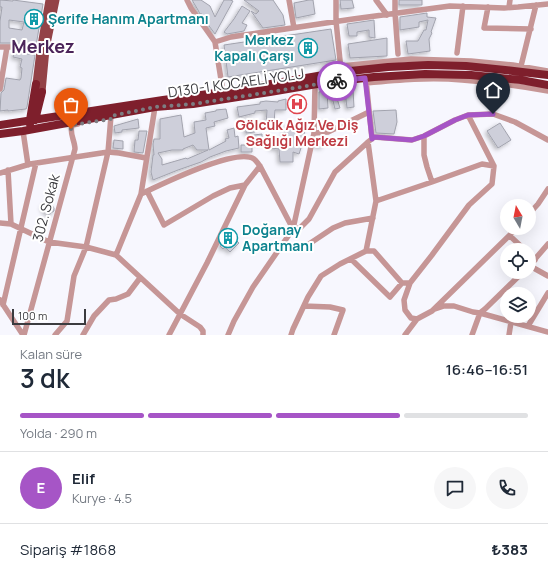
<!DOCTYPE html>
<html lang="tr">
<meta charset="utf-8">
<style>
:root{--surface:#fff;--page:#f6f6f7;--text:#1f2937;--muted:#747a83;--line:#e0e1e3;--accent:#a655c6}
body{margin:0;font-family:Manrope,sans-serif;background:var(--page);color:var(--text);height:100vh;display:flex;flex-direction:column;font-size:15px;white-space:nowrap}
*{box-sizing:border-box;margin:0}
p{font-size:13px;color:var(--muted)}
.icon{flex:none;width:22px;height:22px;fill:none;stroke:currentColor;stroke-width:2;stroke-linecap:round;stroke-linejoin:round}
.map{position:relative;height:335px;overflow:hidden}
.drawer{display:flex;flex-direction:column;background:var(--surface);flex:1}
.drawer>*{flex:none}
.needle{width:26px;rotate:350deg}
.tools{position:absolute;left:500px;top:199px;display:grid;gap:8px}
.tools a{display:grid;place-items:center;width:36px;height:36px;border-radius:50%;background:var(--surface);box-shadow:0 4px 16px #0002;font-size:20px}
.scale{position:absolute;left:12px;bottom:10px;width:74px;box-sizing:border-box;padding-left:4px;border:2px solid #3b3b3f;border-top:0;font-size:11px;line-height:14px;white-space:nowrap;color:#3b3b3f;-webkit-text-stroke:3px #fff;paint-order:stroke}
.pin{position:absolute;display:grid;place-items:center;width:34px;height:34px;color:#fff;margin:-41px -17px;border-radius:50% 50% 50% 0;rotate:-45deg;box-shadow:0 0 4px #0007}
.pin .icon{rotate:45deg}
.courier{position:absolute;display:grid;place-items:center;width:40px;height:40px;margin:-20px;border:3px solid #a655c6;border-radius:50%;background:#fff;color:#222;box-shadow:0 1px 5px #0007}
.headline em{font-style:normal;font-weight:600}
.headline div{display:flex;flex-direction:column-reverse}
.headline{display:flex;align-items:center;justify-content:space-between;height:68px;padding:0 20px}
h1{font-size:26px;font-weight:600;line-height:30px}
.bar{display:grid;grid-template-columns:repeat(4,1fr);gap:6px 4px;align-content:center;height:48px;padding:0 20px}
.bar i{height:5px;border-radius:3px;background:var(--line)}
.bar .active{background:var(--accent)}
.bar p{grid-column:span 4}
.line{display:flex;align-items:center;gap:10px;padding:0 20px;border-top:1px solid var(--line)}
.line div{flex:1}
.round{display:grid;place-items:center;flex:none;width:42px;height:42px;border-radius:21px;background:var(--page)}
.map>svg:first-child{display:block}
</style>
<div class="map">
<svg width="548" height="335" viewBox="0 0 548 335">
<defs>
<filter id="shadow"><feDropShadow dx="-2" dy="2" stdDeviation="2" flood-color="#0004"/></filter>
</defs>
<rect width="100%" height="100%" fill="#f7f7fe"/>
<path fill="#cecfda" stroke="#a2a3ae" fill-rule="evenodd" filter="url(#shadow)" d="M0 0 13 1V0L43 4 36 46 11 43H0V21L2 7H0ZM9 20 24 22 22 30 9 28Z
M192 0H201L210 6 215 17 224 0H230L233 1 215 34 201 15 202 14H200L198 10Z
M244 0H273L283 15 285 25 263 28 251 11 256 14 259 11Z
M309 0H313L315 14 296 18 294 3Z
M340 0H352L354 8 341 9Z
M399 0H422V5H399Z
M242 6 250 11 242 23 247 25 244 31 227 34 224 32 234 19Z
M427 13V17L436 18 431 32 432 33 429 39 430 51 408 54 406 41H418L424 30H426L428 20 419 22V27L400 30V17Z
M374 20 375 38 369 37V30L357 32V36H349L347 24Z
M331 29 336 60 228 77 224 45Z
M387 38V56L350 58 348 44Z
M14 52 35 55 27 107 26 109 8 111V110L0 111 1 93 4 90 6 78 20 80 21 78 22 68 20 67 22 59 13 57Z
M327 90 328 108 319 109V92Z
M353 90 354 107 347 108 345 92Z
M335 92 340 108 335 109 331 93Z
M286 99V110H275L274 123 266 124 267 110 255 111V113L239 117 237 107 260 104V102L266 101 278 102V101Z
M226 109 228 118 214 122 215 126 206 128 209 150 226 141 225 139 229 138 227 130 234 128 235 137 238 136 239 148 226 151 210 157 201 162 178 170 153 180 151 172 153 155H154L153 144 154 139H160V119L181 115 184 137 195 133 194 122 206 120 205 113 216 111V110ZM193 145 197 150H208L187 159 186 158 162 165V159L158 153 172 150H183V149Z
M396 110 397 122 394 134 376 133 373 111Z
M138 119 139 128 122 130V132L115 133 114 126Z
M255 121V132L246 133V122Z
M500 123 511 140 498 148 487 131Z
M286 125 305 127 303 142 299 154 293 152V162H280L279 149 271 148V141H283V138L284 139Z
M139 131H147L143 153 134 152 135 140H138Z
M262 134V143L253 142 254 135Z
M317 137H323V147L315 146Z
M114 140 123 141V149L113 148Z
M241 145H252V152H241Z
M49 201 54 208V211L48 215 42 207Z
M229 233 239 243 230 252 225 247 223 249 220 246 224 237Z"/>
<g fill="none" stroke-linecap="round" stroke-linejoin="round">
<path stroke="#c69696" stroke-width="5.5" d="M187 0 191 8 215 42 223 92
M289 0 294 28
M336 0V21L341 70
M376 0 387 15
M395 0V13L398 54
M488 7 484 28 531 29
M509 7 510 0
M215 42 231 37 353 19 450 6 504 8 518 7 548 4
M0 47H11L40 51
M457 53 463 6
M341 66 411 59 471 61 513 65 548 71
M521 66 536 5
M366 80 372 139
M366 83C398 80 430 77 462 80 491 82 519 86 548 91
M0 89 7 47
M468 115 494 166 492 184 469 205 432 255 410 283 404 300 405 310 411 318 417 319 432 311 517 228
M23 131 28 165
M314 133 328 132 369 112
M424 136V155L427 167 432 182
M8 170 11 224
M0 173 30 164 108 152 119 153 146 158
M147 191 164 225 213 196 230 188 245 185
M141 194 155 107
M376 201 432 182 482 164 494 166
M529 214 538 204 548 189
M0 223 11 224 49 242 86 247 116 255
M293 229 300 228 309 219 335 172 368 142 374 137 412 140 424 136 455 120 468 115 493 114 515 122 548 140
M510 236 525 250
M309 244 333 228 345 223 373 218
M366 251 376 201 368 142
M529 254 535 260
M351 259 390 297 402 283
M529 266 548 244
M530 266 548 276
M0 300 23 335
M3 305 36 163
M304 306 330 307 343 310 334 335
M435 309 444 306H454L473 312 480 313 485 309 523 272
M528 326 548 293
M24 335 75 149C75 141 69 133 72 125L78 124
M55 335 67 321 74 276 86 247 108 152 111 116
M83 335 94 316 109 300 116 299 128 294 140 278
M169 335 207 263 245 185 260 166
M203 335V331L200 327 180 314 116 255 141 194C160 185 237 147 254 159 256 160 258 164 260 166L293 229
M228 335 234 321 253 287 293 229 314 133 315 85
M291 335 293 329 308 297 321 276 340 264 366 251H374L402 283H410
M405 335 417 319
M472 335 480 313 548 332
M509 335 511 322"/>
<path stroke="#934247" stroke-width="7" d="M36 84 40 51 49 0
M42 92 46 49 56 0"/>
<path stroke="#7e1f2c" stroke-width="8" d="M35 120 42 92
M30 124V120L36 84
M0 125 163 100 223 92 341 72 388 67 428 65 466 66 505 70 548 75
M0 134 23 131 155 107 193 104 270 92 329 82 374 77 425 74 471 75 521 80 548 85"/>
</g>
<g fill="none" stroke-linecap="round" stroke-linejoin="round">
<path stroke="#7d7d82" stroke-width="4" stroke-dasharray="0 7.2" d="M71 129 72 125 111 119V116L155 107 193 104 270 92 337 81"/>
<path stroke="#a655c6" stroke-width="5" d="M337 81 365 78 372 139 374 137 412 140 424 136 455 120 468 115 493 114"/>
</g>
<defs>
<g id="building-ring" transform="scale(1)"><circle r="9.5" fill="#fff" stroke="#0f9aa8" stroke-width="1.5"/><path d="M-4-6H4V6H1V3H-1V6H-4ZM-2.5-4.3h1.7v1.8h-1.7ZM.8-4.3h1.7v1.8H.8ZM-2.5-1h1.7V.8h-1.7ZM.8-1h1.7V.8H.8Z" fill="#0f9aa8"/></g>
<g id="hospital-ring" transform="scale(1)"><circle r="9.5" fill="#fff" stroke="#e0444e" stroke-width="1.5"/><path d="M-5-5h3v3.5h4V-5h3V5h-3V1.5h-4V5h-3Z" fill="#e0444e"/></g>
</defs>
<g fill-rule="evenodd">
<use href="#building-ring" x="34" y="19"/>
<use href="#building-ring" x="308" y="48"/>
<use href="#hospital-ring" x="297" y="104"/>
<use href="#building-ring" x="228" y="238"/>
</g>
<g text-anchor="middle" stroke-width="4" stroke-linejoin="round" paint-order="stroke">
<g font-size="14" font-weight="bold" fill="#0d838f" stroke="#fff" text-anchor="start">
<text x="48" y="24">Şerife Hanım Apartmanı</text>
<text x="294" y="45" text-anchor="end">Merkez<tspan x="294" dy="16">Kapalı Çarşı</tspan></text>
<text x="242" y="235">Doğanay<tspan x="242" dy="16">Apartmanı</tspan></text>
</g>
<g font-size="14" fill="#3b3b3f" stroke="#fff">
<text transform="translate(236 83) rotate(-8)" y="5">D130-1 KOCAELİ YOLU</text>
<text transform="translate(46 208) rotate(-75)" y="5">302. Sokak</text>
</g>
<g font-size="14" font-weight="bold" fill="#be3a42" stroke="#fff">
<text x="297" y="130">Gölcük Ağız Ve Diş<tspan x="297" dy="16">Sağlığı Merkezi</tspan></text>
</g>
<g font-size="18" font-weight="bold" fill="#4b245a" stroke="#fff">
<text x="43" y="53">Merkez</text>
</g>
</g>
</svg>
<div class="tools">
<a><svg class="needle" viewBox="-14 -14 28 28"><path d="M0-13l5 13h-10z" fill="#e53935"/><path d="M0 13l5-13h-10z" fill="#747a83"/></svg></a>
<a><svg class="icon" aria-label="locate" viewBox="0 0 24 24"><circle cx="12" cy="12" r="6"/><path d="M12 2v4M12 18v4M2 12h4M18 12h4"/></svg></a>
<a><svg class="icon" aria-label="layers" viewBox="0 0 24 24"><path d="M12 4l9 5-9 5-9-5zM3 14l9 5 9-5"/></svg></a>
</div>
<div class="scale">100 m</div>
<div class="pin" style="left:71px;top:129px;background:#ea580c"><svg class="icon" aria-label="bag" viewBox="0 0 24 24"><path d="M5 8h14l-1 12H6zM9 8a3 3 0 0 1 6 0"/></svg></div>
<div class="pin" style="left:493px;top:114px;background:#1f2937"><svg class="icon" aria-label="home" viewBox="0 0 24 24"><path d="M3 11l9-7 9 7M6 9v11h12V9"/></svg></div>
<div class="courier" style="left:337px;top:81px"><svg class="icon" aria-label="bike" viewBox="0 0 24 24"><circle cx="6" cy="16" r="4"/><circle cx="18" cy="16" r="4"/><path d="M6 16l4-8h5l3 8M10 8l3 8H6M13 5h3"/></svg></div>
</div>
<section class="drawer">
<div class="headline"><div><h1>3 dk</h1><p>Kalan süre</p></div><em>16:46–16:51</em></div>
<div class="bar"><i class="active"></i><i class="active"></i><i class="active"></i><i></i><p>Yolda · 290 m</p></div>
<div class="line" style="height:72px"><b class="round" style="background:var(--accent);color:#fff">E</b><div><b>Elif</b><p>Kurye · 4.5</p></div><a class="round"><svg class="icon" aria-label="chat" viewBox="0 0 24 24"><path d="M4 5h16v11H9l-5 4z"/></svg></a><a class="round"><svg class="icon" aria-label="phone" viewBox="0 0 24 24"><path d="M5 4h4l2 5-3 2q2 4 5 5l2-3 5 2v4C11 20 4 13 5 4z"/></svg></a></div>
<div class="line" style="height:52px"><div>Sipariş #1868</div><b>₺383</b></div>
</section>
